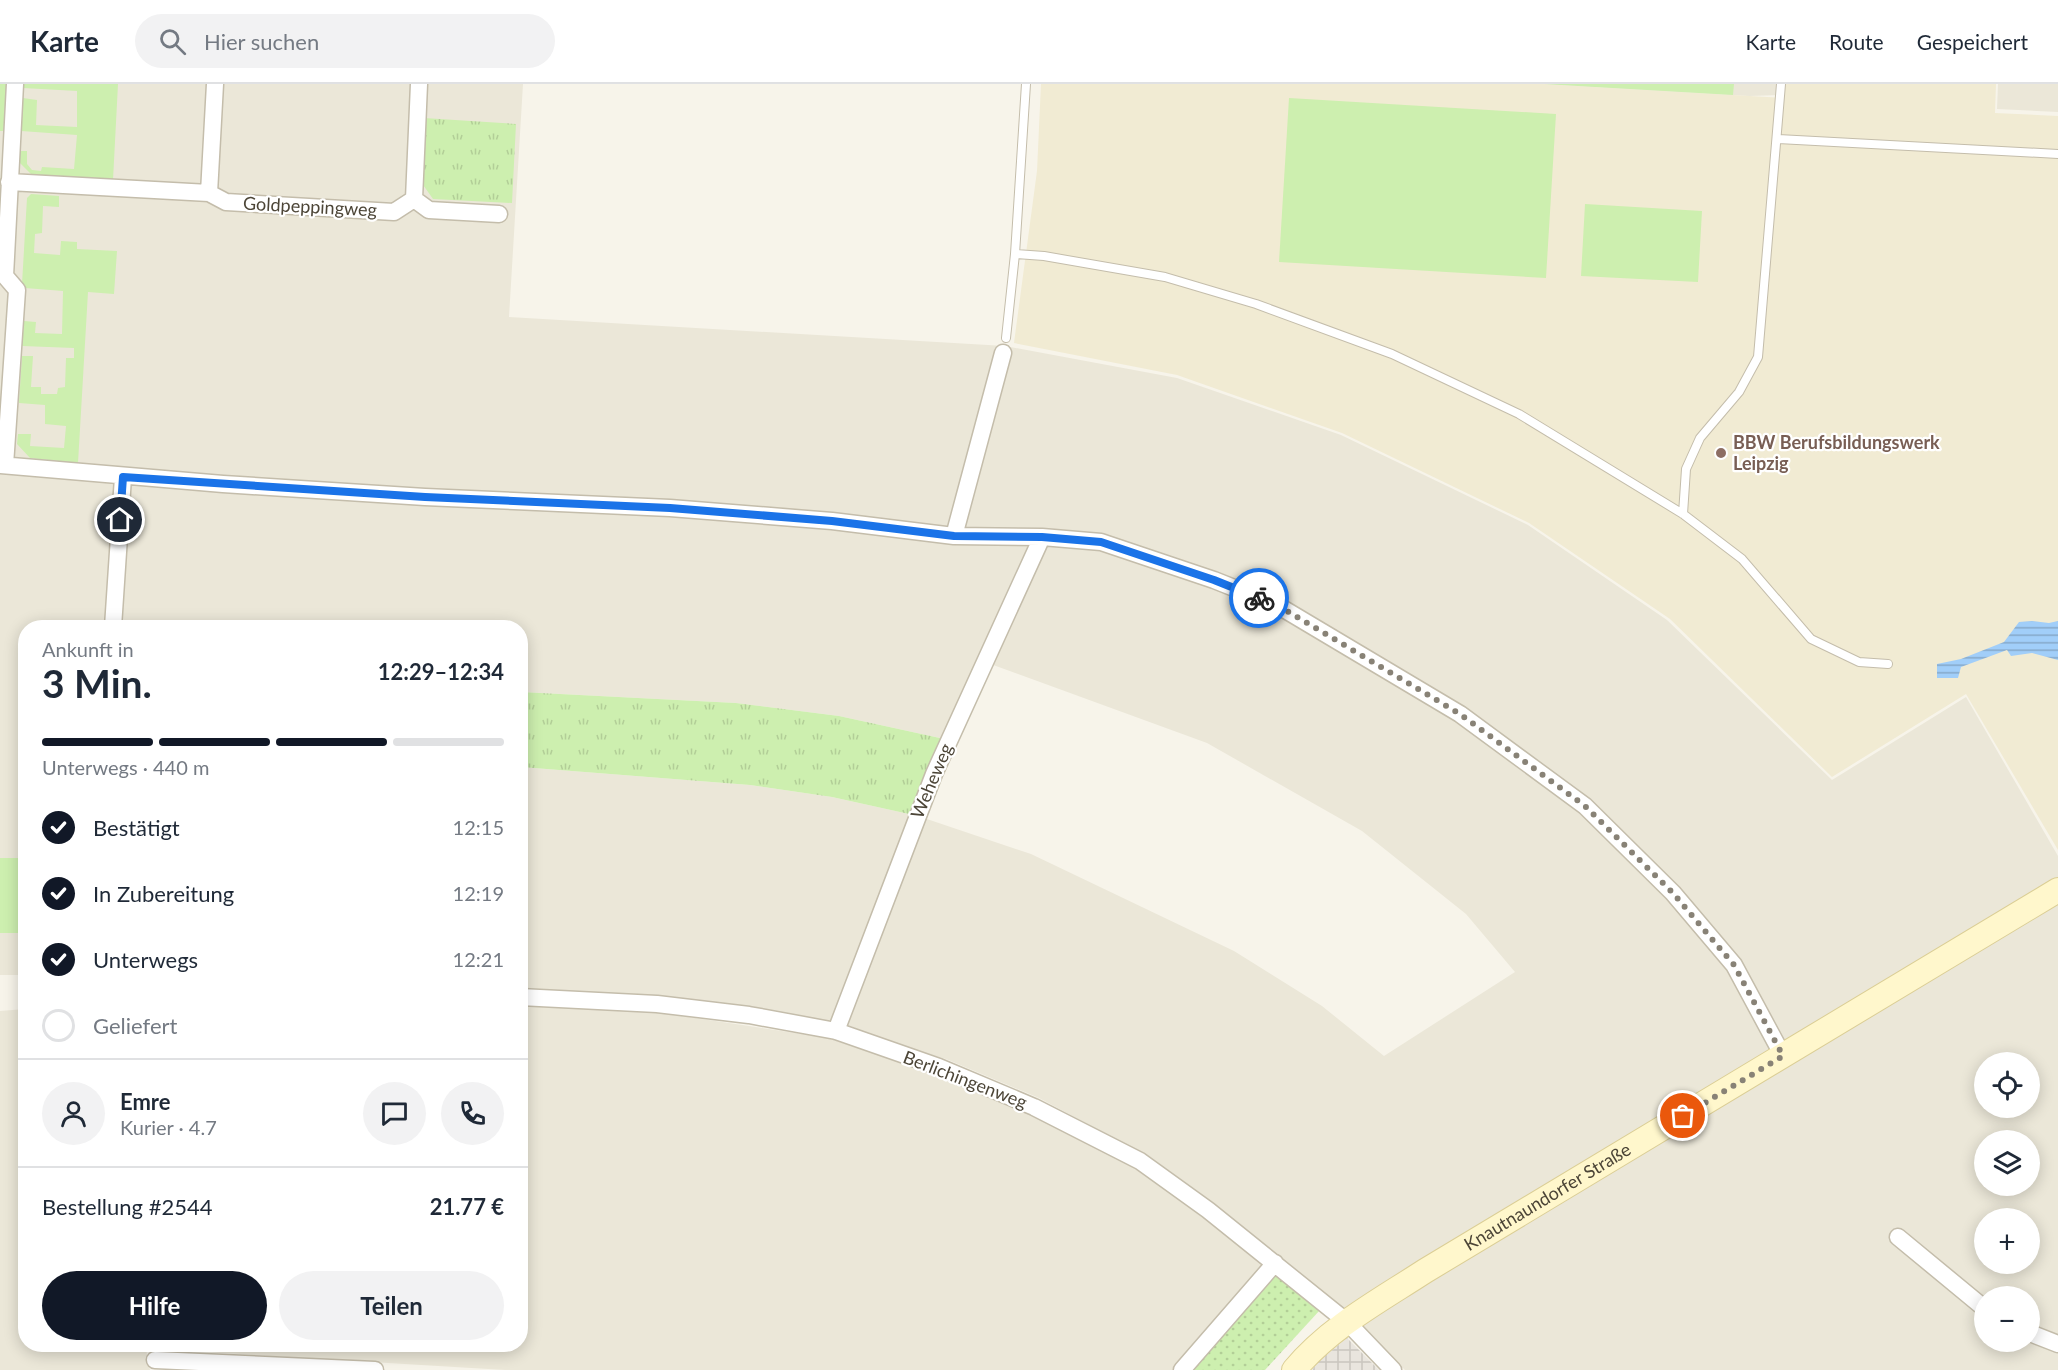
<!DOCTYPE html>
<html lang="de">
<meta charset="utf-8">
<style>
:root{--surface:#fff;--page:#f2f2f3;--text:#1f2937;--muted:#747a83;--line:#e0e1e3;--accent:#111827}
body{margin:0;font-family:Lato,sans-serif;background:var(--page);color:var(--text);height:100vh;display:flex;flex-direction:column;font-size:22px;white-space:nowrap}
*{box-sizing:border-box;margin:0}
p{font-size:20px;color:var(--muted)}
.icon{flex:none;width:33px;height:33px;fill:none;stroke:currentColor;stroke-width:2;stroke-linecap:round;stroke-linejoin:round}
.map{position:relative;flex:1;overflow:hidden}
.sheet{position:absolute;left:18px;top:536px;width:510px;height:732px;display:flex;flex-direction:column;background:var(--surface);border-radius:24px;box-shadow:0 3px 15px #0003}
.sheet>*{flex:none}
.tools{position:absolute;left:1974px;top:968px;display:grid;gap:12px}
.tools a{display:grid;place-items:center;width:66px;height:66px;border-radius:50%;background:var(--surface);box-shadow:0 3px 15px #0003;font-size:30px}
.pin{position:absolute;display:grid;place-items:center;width:51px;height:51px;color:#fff;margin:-26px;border:3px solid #fff;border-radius:50%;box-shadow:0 2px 6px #0007}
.courier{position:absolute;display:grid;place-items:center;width:60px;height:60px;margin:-30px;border:4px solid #1a73e8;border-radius:50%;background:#fff;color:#222;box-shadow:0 2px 8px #0007}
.overview em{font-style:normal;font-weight:700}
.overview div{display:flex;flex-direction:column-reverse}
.overview{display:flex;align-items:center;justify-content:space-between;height:102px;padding:0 24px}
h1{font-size:39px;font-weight:700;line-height:45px}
.bar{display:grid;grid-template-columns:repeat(4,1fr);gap:9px 6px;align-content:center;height:72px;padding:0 24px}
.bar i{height:8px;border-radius:4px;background:var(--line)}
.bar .active{background:var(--accent)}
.bar p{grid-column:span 4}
.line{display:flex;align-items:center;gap:15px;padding:0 24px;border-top:2px solid var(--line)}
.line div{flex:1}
.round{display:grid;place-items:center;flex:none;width:63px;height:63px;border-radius:32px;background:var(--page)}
ol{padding:0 24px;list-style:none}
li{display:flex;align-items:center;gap:18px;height:66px}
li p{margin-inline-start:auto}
li .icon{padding:6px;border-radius:50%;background:var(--accent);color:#fff;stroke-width:4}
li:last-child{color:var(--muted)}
li i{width:33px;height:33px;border:3px solid var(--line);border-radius:50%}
.cta{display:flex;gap:12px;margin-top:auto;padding:12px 24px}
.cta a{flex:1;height:69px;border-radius:36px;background:var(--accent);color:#fff;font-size:24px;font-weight:700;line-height:69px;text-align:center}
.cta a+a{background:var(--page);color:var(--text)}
header{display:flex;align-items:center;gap:36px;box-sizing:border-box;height:84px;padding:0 30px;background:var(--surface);border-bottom:2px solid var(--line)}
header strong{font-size:28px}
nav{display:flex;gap:33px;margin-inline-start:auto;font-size:21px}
.search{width:420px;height:54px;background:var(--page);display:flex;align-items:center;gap:15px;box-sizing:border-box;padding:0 21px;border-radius:33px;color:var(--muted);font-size:22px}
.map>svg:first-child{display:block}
</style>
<header>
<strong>Karte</strong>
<div class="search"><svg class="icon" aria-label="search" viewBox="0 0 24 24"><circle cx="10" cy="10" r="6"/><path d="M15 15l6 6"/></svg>Hier suchen</div>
<nav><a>Karte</a><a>Route</a><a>Gespeichert</a></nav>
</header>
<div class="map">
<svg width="2058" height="1286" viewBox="0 0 2058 1286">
<defs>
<pattern id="industrial-grid" width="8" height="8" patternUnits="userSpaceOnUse" patternTransform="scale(1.5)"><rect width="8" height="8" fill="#e9e5de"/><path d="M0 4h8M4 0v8" fill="none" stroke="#cac6bf"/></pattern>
<pattern id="grass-dots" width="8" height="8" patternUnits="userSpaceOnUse" patternTransform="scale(1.5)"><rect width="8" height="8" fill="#cdefaf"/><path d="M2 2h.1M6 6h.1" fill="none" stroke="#b2ce97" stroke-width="1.8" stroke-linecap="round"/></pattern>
<pattern id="park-tufts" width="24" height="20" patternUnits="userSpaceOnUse" patternTransform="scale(1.5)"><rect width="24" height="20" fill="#cdefaf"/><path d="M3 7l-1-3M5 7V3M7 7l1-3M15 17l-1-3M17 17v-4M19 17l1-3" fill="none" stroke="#b2ce97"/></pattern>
<pattern id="water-rules" width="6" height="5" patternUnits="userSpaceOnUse" patternTransform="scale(1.5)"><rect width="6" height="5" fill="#a1cef9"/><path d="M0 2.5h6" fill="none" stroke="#85a9ca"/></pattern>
</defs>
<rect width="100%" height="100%" fill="#f7f4ea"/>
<path fill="#ebe7d8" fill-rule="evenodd" d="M0 0H523L509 233 1005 262 1177 294 1341 351 1528 441 1667 536 1832 696 1966 613 2058 772V1286H1405L1342 1226 1274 1175 1146 1071 1039 1014 946 975 874 954 853 943 750 922 657 920 521 904V683L750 701 832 713 918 732 1031 770 1234 867 1322 922 1384 972 1515 888 1466 830 1362 747 1207 659 985 578 949 656 839 632 736 619 521 608 520 543H26L25 891H0ZM1984 978H2030V1023H1984ZM1984 1056H2030V1101H1984ZM1984 1134H2030V1179H1984ZM1984 1212H2030V1257H1984Z
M1544 0H1781L1780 11 1749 12Z
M1998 0H2058V28L1997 25Z
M521 920 662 929 828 954 986 1008 1135 1083 1264 1179 1173 1286H505L173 1266 165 1260H520Z
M25 925 26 1260H145L150 1286H0V927Z"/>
<path fill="url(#industrial-grid)" d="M1347 1254 1379 1286H1312L1318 1278Z"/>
<path fill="#f1ebd3" d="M1041 0H1544L1783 14 1784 0H1996L1995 29 2058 32V766L1966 610 1832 693 1670 535 1529 439 1342 349 1177 291 1014 259 1037 87Z"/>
<path fill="url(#grass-dots)" d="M1278 1191 1320 1226 1265 1286H1193L1270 1194Z"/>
<path fill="url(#park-tufts)" d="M424 34 516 40 512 119 433 115 421 98Z
M521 608 736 619 839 632 949 656 918 732 832 713 750 701 521 683Z"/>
<path fill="#cdefaf" d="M0 0H7L4 47H0Z
M24 0H118L113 96 32 91 19 78 20 67H27V80L32 86 41 87 42 83 74 85 77 51 21 47 23 14 37 16 36 41 77 43V7L23 4Z
M1544 0H1734L1733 11Z
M1289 14 1556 30 1546 194 1279 178Z
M31 110 59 112V123L43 122 42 149 35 150 34 169 60 171 61 157 77 158V165L117 167 114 210 88 208 78 379 30 374 17 360 18 350H31L30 362 64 364 66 342 45 340V321L19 319 22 272H33L31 303H41V310H57L58 304 65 303 66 274H74V264L22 262 24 237 36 238 35 249 62 250 63 207 25 204 22 200 27 114Z
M1585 120 1702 127 1698 198 1581 192Z
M0 774H25V849H0Z"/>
<path fill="url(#water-rules)" d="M2032 537 2049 539 2058 537V576L2032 569 2011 572 2007 566 1961 583 1958 594H1937V580L1961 575 2004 558 2019 538Z"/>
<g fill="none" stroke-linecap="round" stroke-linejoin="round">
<g stroke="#c4bdab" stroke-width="10">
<path id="lane" d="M1778 55 2058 70
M1015 170 1044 172 1165 193 1256 220 1392 270 1519 330 1683 430 1742 475 1811 555 1859 578 1888 580
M1006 254 1015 170 1026 0
M1683 430 1686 385 1700 354 1739 308 1758 273 1781 0"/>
</g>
<g stroke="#c4bdab" stroke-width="19">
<path id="street" d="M9 98 209 109 226 118 394 128 414 115 429 126 499 130
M209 109 215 0
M414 115 419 0
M0 381 223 400 425 413 670 424 832 437 954 452 1042 453 1101 458 1214 496 1277 521 1460 630 1585 722 1673 809 1734 881 1783 972
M5 381 17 206 5 192 15 0
M954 452 1003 269
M113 543 123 393
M520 913 657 920 749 931 836 947 939 983 1034 1023 1140 1077 1208 1126 1347 1238 1393 1286
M836 947 934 690 1042 453
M1898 1153 1984 1224
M2030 1249 2058 1260
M155 1276 375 1286
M1182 1286 1275 1179"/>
</g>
<g stroke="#dbce95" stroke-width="26">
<g id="secondary">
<path id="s1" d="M1294 1286C1330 1243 1379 1217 1425 1187L2058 806"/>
</g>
</g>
<use href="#lane" stroke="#fff" stroke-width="8"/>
<use href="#street" stroke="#fff" stroke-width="16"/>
<use href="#secondary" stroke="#fff7cc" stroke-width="24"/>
</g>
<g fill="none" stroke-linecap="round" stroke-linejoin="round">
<path stroke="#888276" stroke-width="6" stroke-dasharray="0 10.8" d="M1259 514 1277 521 1460 630 1585 722 1673 809 1734 881 1783 972 1683 1032"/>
<path stroke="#1a73e8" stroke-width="8" d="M120 436 123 393 425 413 670 424 832 437 954 452 1042 453 1101 458 1214 496 1259 514"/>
</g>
<circle fill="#8d6e63" stroke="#fff" stroke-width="2" cx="1721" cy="369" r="6"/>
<g text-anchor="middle" stroke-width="4.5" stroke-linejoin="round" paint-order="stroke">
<g font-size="18" fill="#4c4537" stroke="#fff">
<text transform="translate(310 123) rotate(3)" y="6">Goldpeppingweg</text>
<text transform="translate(932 697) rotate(-67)" y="6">Weheweg</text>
<text transform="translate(965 996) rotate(21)" y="6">Berlichingenweg</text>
<text dy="6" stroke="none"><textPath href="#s1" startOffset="308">Knautnaundorfer Straße</textPath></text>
</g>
<g font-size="18" font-weight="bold" fill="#785e54" stroke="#fff" text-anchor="start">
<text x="1733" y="365">BBW Berufsbildungswerk<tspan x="1733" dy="21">Leipzig</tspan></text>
</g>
</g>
</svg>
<div class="tools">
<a><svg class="icon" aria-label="locate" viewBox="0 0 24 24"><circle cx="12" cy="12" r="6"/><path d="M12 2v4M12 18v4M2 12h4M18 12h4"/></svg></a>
<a><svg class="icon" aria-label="layers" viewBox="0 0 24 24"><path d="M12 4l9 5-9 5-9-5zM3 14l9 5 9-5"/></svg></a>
<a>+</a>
<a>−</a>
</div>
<div class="pin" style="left:1683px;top:1032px;background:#ea580c"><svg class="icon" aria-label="bag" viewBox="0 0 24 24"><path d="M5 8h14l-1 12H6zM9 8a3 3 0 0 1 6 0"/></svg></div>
<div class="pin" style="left:120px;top:436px;background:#1f2937"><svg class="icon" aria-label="home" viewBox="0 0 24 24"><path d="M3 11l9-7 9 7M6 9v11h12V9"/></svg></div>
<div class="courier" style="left:1259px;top:514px"><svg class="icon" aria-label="bike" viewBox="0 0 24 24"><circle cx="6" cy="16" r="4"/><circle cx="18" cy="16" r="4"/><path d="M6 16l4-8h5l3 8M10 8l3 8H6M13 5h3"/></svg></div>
<section class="sheet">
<div class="overview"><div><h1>3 Min.</h1><p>Ankunft in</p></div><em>12:29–12:34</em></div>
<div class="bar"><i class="active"></i><i class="active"></i><i class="active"></i><i></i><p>Unterwegs · 440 m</p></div>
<ol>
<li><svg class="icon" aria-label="check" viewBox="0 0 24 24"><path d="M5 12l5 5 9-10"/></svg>Bestätigt<p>12:15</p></li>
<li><svg class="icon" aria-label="check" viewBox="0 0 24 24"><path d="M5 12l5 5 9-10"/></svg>In Zubereitung<p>12:19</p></li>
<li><svg class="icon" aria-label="check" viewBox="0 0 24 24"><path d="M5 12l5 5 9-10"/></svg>Unterwegs<p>12:21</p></li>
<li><i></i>Geliefert</li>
</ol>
<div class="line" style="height:108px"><a class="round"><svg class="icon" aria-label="person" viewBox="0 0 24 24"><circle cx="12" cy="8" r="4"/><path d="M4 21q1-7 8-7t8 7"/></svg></a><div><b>Emre</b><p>Kurier · 4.7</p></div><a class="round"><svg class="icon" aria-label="chat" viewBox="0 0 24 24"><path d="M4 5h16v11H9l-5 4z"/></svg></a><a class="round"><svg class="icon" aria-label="phone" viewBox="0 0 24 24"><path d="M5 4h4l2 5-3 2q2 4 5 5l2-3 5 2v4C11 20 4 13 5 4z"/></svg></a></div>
<div class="line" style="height:78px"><div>Bestellung #2544</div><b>21.77 €</b></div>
<div class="cta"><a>Hilfe</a><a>Teilen</a></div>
</section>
</div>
